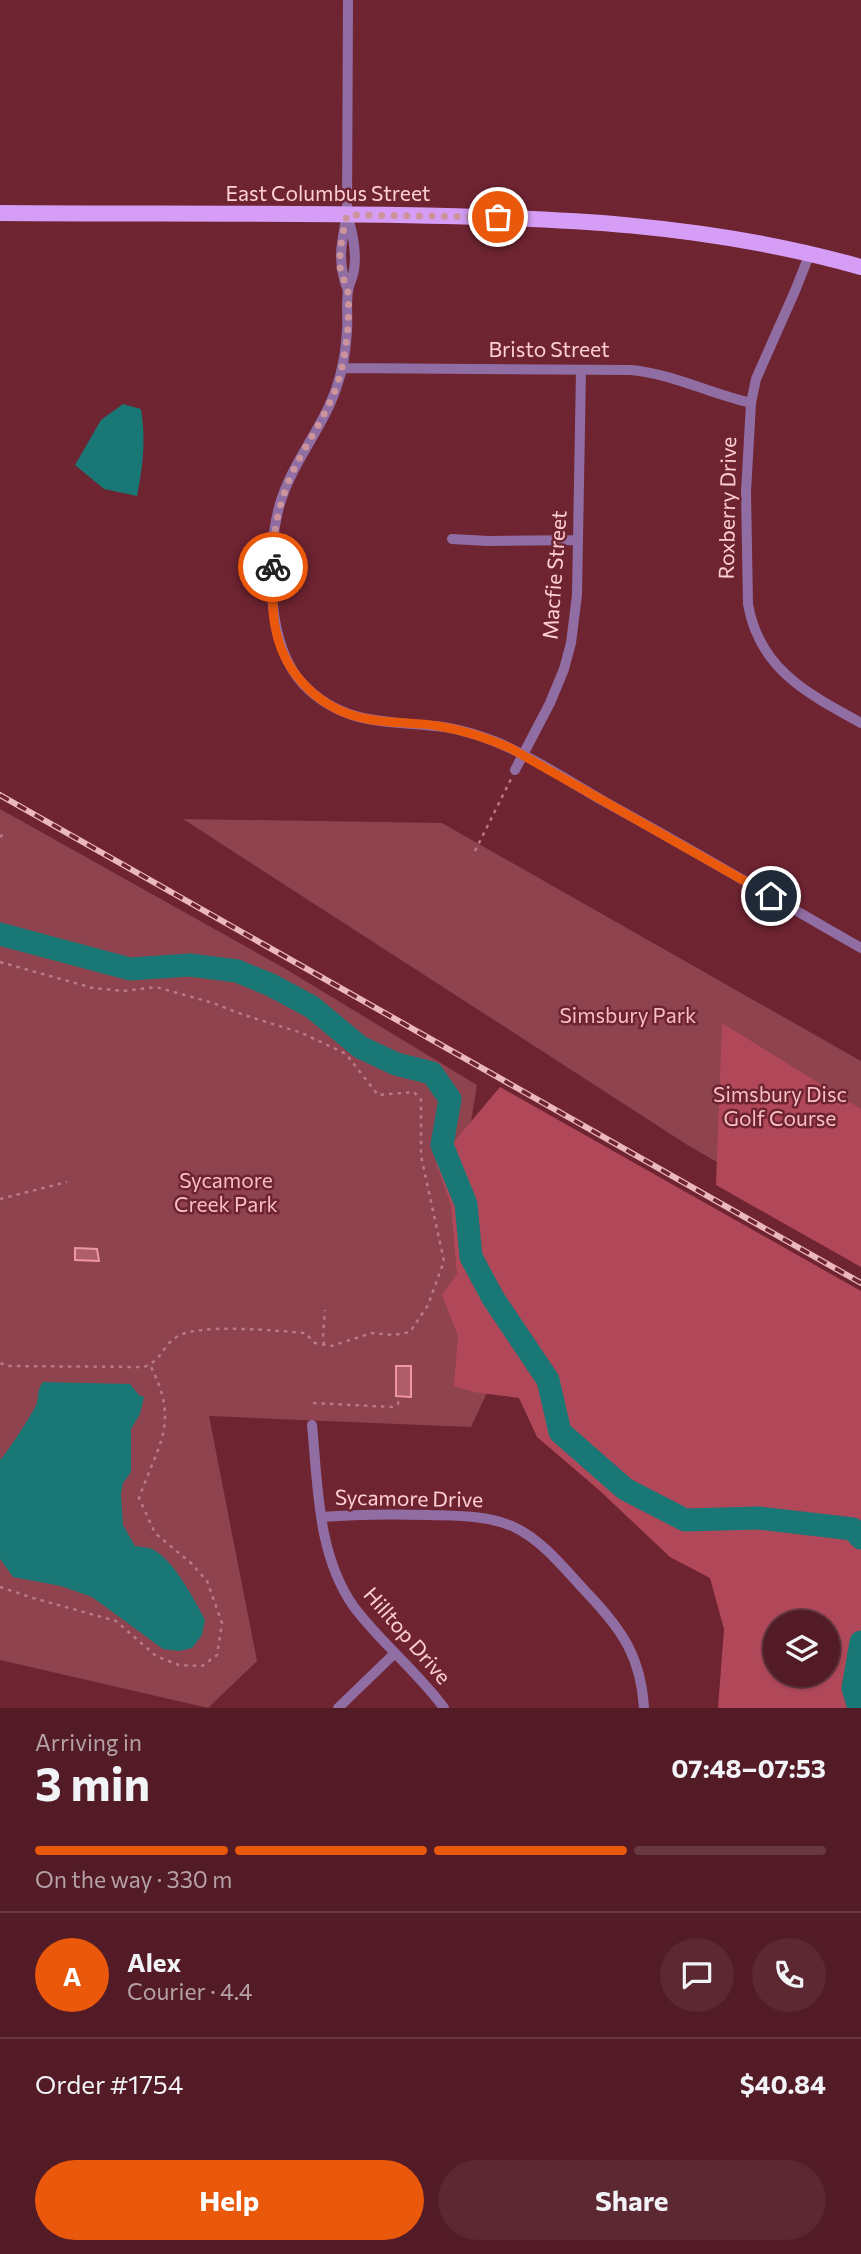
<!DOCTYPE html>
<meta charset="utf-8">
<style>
:root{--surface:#531b26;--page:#5c2832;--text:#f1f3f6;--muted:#b5a1a7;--line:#693943;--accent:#ea580c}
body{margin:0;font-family:Commissioner,sans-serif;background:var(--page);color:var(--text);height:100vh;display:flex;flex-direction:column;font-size:26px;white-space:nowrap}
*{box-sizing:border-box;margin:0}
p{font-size:23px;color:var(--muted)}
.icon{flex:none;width:38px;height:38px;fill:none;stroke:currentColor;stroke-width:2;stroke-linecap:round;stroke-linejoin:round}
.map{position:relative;height:1708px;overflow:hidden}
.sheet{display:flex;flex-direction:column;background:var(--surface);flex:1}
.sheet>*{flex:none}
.buttons{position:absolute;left:763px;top:1610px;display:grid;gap:14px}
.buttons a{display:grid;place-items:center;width:77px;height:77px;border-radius:50%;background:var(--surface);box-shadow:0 2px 5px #0004,0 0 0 2px var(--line);font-size:35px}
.pin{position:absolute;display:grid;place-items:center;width:60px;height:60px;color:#fff;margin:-30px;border:4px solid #fff;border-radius:50%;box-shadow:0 2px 7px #0007}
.courier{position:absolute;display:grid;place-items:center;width:70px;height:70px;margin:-35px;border:5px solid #ea580c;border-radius:50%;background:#fff;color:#222;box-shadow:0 2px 9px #0007}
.head em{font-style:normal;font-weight:700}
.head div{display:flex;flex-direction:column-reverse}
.head{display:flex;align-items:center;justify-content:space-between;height:119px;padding:0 35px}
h1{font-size:46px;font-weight:700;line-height:52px}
.bar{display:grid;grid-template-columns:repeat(4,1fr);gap:10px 7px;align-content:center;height:84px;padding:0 35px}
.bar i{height:9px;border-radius:5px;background:var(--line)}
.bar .on{background:var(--accent)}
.bar p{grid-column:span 4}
.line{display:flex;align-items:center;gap:18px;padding:0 35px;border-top:2px solid var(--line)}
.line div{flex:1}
.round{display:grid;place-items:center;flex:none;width:74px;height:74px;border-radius:37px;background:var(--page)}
.action{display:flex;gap:14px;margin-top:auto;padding:14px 35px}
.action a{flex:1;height:80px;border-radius:42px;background:var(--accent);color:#fff;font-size:28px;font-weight:700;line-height:80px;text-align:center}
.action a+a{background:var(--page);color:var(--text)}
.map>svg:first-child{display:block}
</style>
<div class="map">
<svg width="861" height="1708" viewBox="0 0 861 1708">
<rect width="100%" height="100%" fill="#6f2432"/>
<path fill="#8e434e" d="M0 809 284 968 477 1085 465 1158 526 1309 471 1427 209 1416 257 1661 208 1708 0 1660Z
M183 819 442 823 861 1061V1245L689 1146Z"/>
<path fill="#b1485a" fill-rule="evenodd" d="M722 1023 861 1109V1267L716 1185Z
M500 1087 861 1291V1708H718L724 1629 710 1578 670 1557 599 1490 537 1437 519 1398 473 1392 454 1386 458 1336 442 1295 457 1274 451 1205 436 1163ZM828 1622V1675H775V1622Z"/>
<path fill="#197775" d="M123 404 141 409C146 440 143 466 137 496L104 489 75 465 101 420Z
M43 1382 130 1384 139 1395 144 1397 140 1414 131 1429V1472L123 1483 121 1494 123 1525 135 1546C140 1547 147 1547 152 1549 173 1559 195 1600 205 1620L202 1635 192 1648 179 1651 163 1649 92 1597 61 1586 13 1577 0 1559V1460C5 1456 35 1410 37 1403 39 1394 37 1390 43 1382Z"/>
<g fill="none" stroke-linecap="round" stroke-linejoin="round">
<path stroke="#197775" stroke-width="23" d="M0 934 130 969 190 965 237 971 271 985 312 1007 360 1047 396 1064 432 1073 450 1099 442 1145 466 1204 471 1257 493 1298 548 1380 560 1432 625 1489 685 1520 759 1518 853 1529 861 1538
M859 1708 853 1688 861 1642"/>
</g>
<path fill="#af5d68" stroke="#ef97a1" stroke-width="2" d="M75 1248 97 1249 99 1261 75 1260Z
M396 1366H411V1397L396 1396Z"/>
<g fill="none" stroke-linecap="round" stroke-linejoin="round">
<path stroke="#b87b84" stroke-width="2.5" stroke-dasharray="3.5 5" stroke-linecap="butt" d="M0 837 4 833
M475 851 511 779
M0 962 93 988 124 991 156 987 213 1003 244 1015 302 1033 346 1054 378 1095 414 1092 421 1100V1156L444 1261 428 1305 410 1332 394 1335 372 1333 331 1346 315 1343 305 1333C277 1331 196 1322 175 1338 162 1347 162 1360 144 1367L8 1366 0 1363
M0 1199 67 1182
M324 1345 323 1335 325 1310
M313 1403 392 1407 398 1404 399 1397
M0 1587 33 1598 116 1621 156 1656 179 1665 202 1666 217 1655 222 1623 207 1581 192 1564 155 1533 139 1498C159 1442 180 1423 150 1365"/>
<path stroke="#906ea4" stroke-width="10" d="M348 0 347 215C341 244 337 262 348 291
M347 215C353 233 357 251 354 270 353 277 349 284 348 291 346 304 348 318 347 331 346 349 343 368 337 386 323 429 291 463 279 507 266 557 266 646 304 685 342 724 384 721 434 726 454 727 475 734 494 741 533 757 570 782 607 803 693 850 777 900 861 948
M810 253 795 291 756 379 751 403 746 492 748 604C759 669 808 694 861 723
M342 368 631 370C673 374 711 394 751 403
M452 539 488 541 578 540
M515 770 550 703 564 669 571 643 577 595 581 370
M312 1425C318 1485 317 1555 354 1607 381 1643 417 1671 444 1708
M322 1517C358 1514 393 1514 429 1515 457 1516 488 1515 514 1527 544 1541 567 1572 589 1595 623 1631 641 1658 644 1708
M338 1708 395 1653"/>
<path stroke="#d59df5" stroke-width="16" d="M0 213C133 214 266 213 398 215 560 218 705 223 861 267"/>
<g stroke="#ebb8be" stroke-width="6">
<path id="rail" d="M0 795 861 1283"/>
</g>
<use href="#rail" stroke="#6f2432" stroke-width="3.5" stroke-dasharray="10" stroke-linecap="butt"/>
</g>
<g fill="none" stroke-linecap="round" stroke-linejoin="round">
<path stroke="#cc939b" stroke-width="7" stroke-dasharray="0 12.6" d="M273 567C272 526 282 489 302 454 317 426 335 400 342 367 347 344 350 317 348 293 347 284 341 276 340 267 339 249 343 232 347 215L498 217"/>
<path stroke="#ea580c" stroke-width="9" d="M273 567C273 588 271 611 276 631 285 674 320 709 363 718 388 724 413 722 438 726 463 730 487 738 510 748L771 896"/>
</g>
<g text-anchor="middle" stroke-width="5" stroke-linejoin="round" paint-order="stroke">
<g font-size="21" fill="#fecfd3" stroke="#6f2432">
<text x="328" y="201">East Columbus Street</text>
<text x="549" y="357">Bristo Street</text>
<text transform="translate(728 508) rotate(-89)" y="7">Roxberry Drive</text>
<text transform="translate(555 575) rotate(-86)" y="7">Macfie Street</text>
<text transform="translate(409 1499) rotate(1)" y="7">Sycamore Drive</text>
<text transform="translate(407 1636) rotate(49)" y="7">Hilltop Drive</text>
</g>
<g font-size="21" fill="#f9bfc5" stroke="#6f2432">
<text x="628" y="1023">Simsbury Park</text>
<text x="780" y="1102">Simsbury Disc<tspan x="780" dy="24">Golf Course</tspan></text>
<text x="226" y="1188">Sycamore<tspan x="226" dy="24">Creek Park</tspan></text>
</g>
</g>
</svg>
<div class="buttons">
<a><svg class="icon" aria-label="layers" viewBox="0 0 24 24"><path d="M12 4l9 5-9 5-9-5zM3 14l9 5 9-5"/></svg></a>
</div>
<div class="pin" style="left:498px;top:217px;background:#ea580c"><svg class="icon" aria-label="bag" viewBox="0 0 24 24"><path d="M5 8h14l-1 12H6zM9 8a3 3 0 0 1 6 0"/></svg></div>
<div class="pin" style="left:771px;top:896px;background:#1f2937"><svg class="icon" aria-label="home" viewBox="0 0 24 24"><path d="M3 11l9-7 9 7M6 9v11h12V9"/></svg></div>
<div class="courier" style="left:273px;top:567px"><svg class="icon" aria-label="bike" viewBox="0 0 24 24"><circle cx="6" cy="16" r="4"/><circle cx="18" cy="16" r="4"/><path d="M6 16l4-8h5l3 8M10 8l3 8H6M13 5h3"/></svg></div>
</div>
<section class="sheet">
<div class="head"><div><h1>3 min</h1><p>Arriving in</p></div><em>07:48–07:53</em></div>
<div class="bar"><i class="on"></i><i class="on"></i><i class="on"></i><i></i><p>On the way · 330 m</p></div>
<div class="line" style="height:126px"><b class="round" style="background:var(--accent);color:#fff">A</b><div><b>Alex</b><p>Courier · 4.4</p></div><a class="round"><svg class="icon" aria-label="chat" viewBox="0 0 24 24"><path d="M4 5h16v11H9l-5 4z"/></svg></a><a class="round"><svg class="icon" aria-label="phone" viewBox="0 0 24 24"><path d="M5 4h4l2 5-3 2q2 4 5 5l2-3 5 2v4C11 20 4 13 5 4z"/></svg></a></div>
<div class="line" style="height:91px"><div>Order #1754</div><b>$40.84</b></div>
<div class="action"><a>Help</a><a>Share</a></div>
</section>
